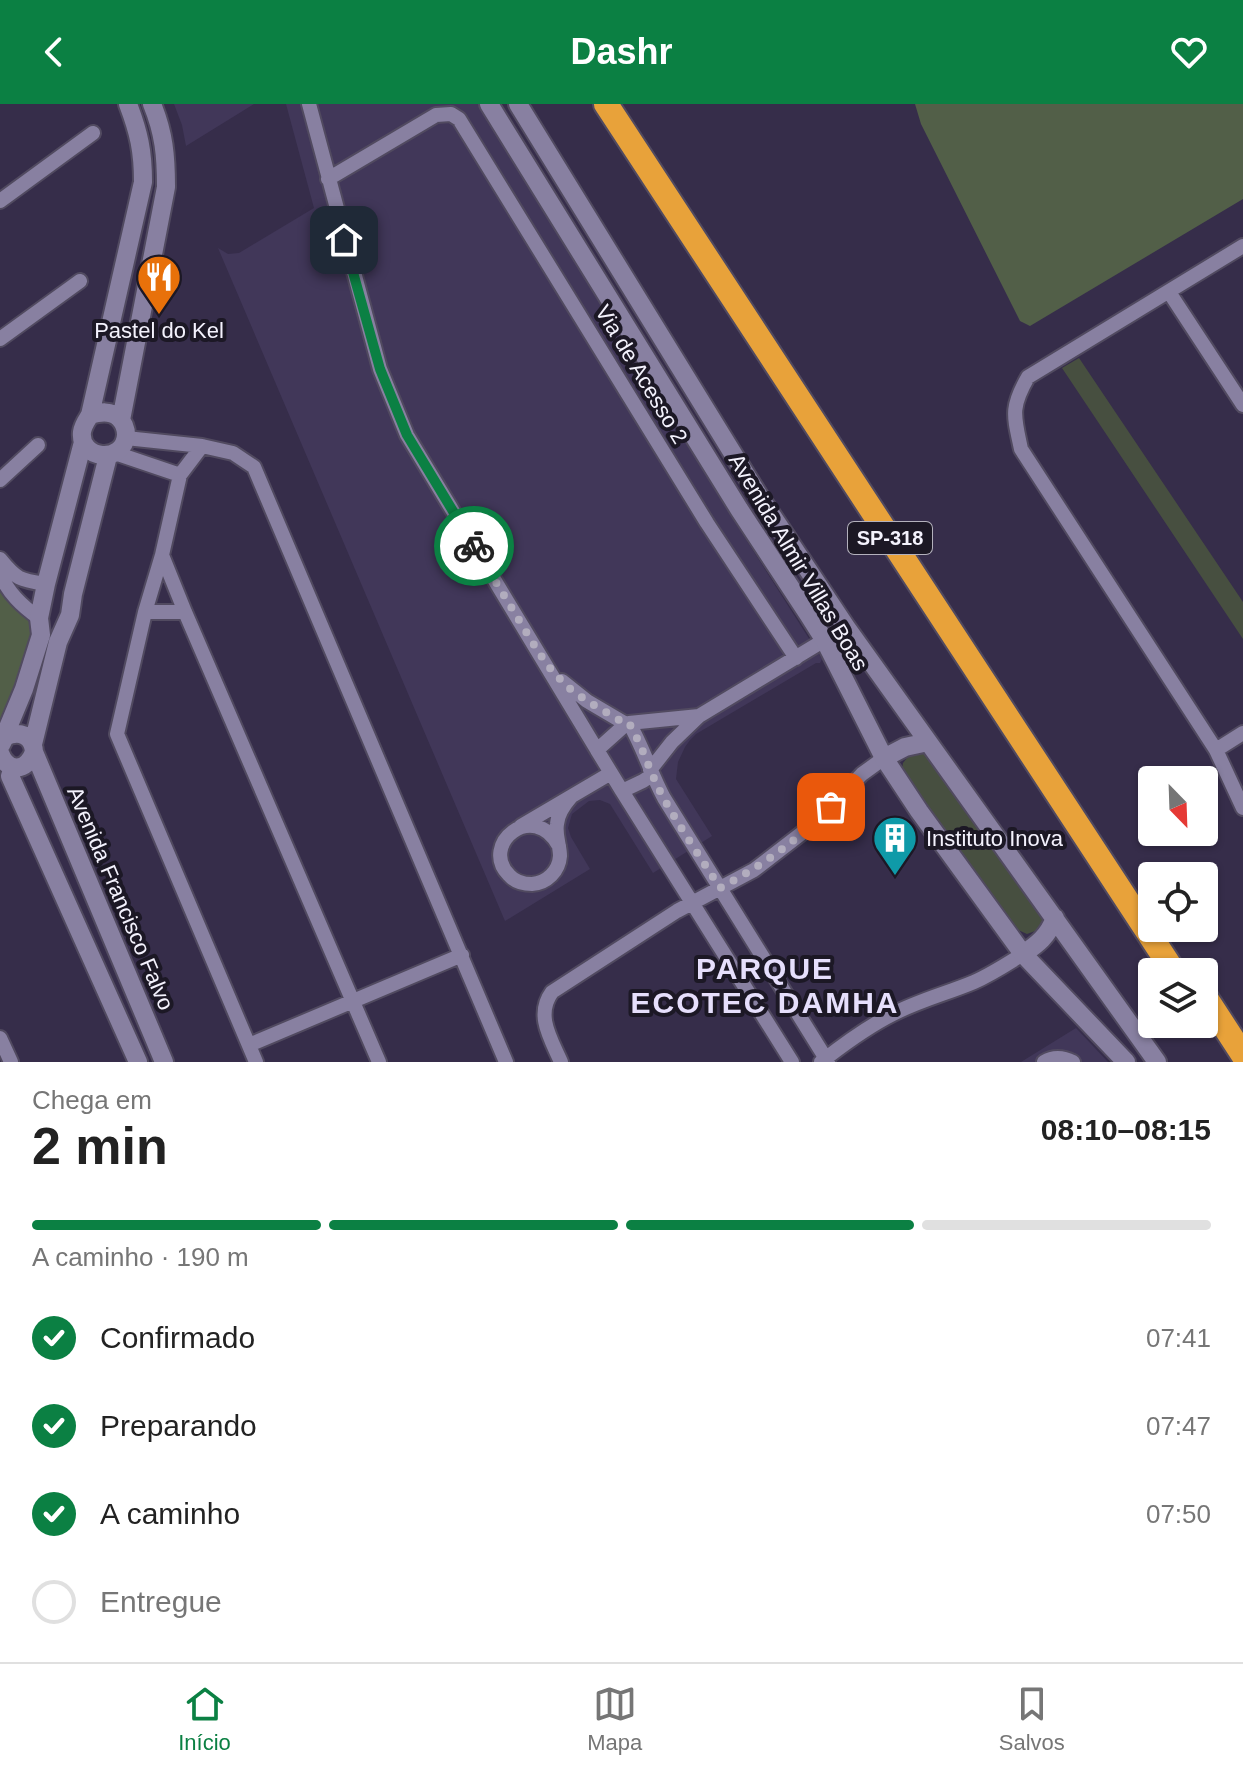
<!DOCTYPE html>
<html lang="pt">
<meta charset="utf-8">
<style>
:root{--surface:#fff;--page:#f6f6f6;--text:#222;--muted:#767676;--line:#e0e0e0;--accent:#0b8043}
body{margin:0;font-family:Arial,sans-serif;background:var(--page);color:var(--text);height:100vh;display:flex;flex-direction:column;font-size:30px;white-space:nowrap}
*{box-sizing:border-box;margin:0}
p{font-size:26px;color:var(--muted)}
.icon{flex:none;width:44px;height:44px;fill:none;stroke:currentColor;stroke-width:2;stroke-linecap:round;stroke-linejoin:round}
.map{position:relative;height:958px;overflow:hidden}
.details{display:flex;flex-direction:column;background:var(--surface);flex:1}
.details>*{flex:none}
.needle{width:52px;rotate:157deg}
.buttons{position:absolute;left:1138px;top:662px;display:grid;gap:16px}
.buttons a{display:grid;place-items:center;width:80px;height:80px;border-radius:8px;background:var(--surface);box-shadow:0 2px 6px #0004;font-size:40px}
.pin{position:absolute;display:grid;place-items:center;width:68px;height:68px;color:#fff;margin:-34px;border-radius:16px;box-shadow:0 4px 12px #0006}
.courier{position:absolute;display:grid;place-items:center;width:80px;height:80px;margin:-40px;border:6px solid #0b8043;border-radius:50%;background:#fff;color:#222;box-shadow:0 2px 10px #0007}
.summary em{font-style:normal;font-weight:600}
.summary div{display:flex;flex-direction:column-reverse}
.summary{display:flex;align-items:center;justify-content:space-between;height:136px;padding:0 32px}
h1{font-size:52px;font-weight:600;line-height:60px}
.bar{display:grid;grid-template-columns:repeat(4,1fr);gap:12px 8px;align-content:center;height:96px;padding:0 32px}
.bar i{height:10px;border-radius:6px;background:var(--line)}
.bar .selected{background:var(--accent)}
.bar p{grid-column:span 4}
ol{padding:0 32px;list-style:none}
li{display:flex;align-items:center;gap:24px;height:88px}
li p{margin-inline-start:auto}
li .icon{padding:8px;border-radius:50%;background:var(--accent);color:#fff;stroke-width:4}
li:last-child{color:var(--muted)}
li i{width:44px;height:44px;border:4px solid var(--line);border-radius:50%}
header{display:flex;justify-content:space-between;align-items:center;height:104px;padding:0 32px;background:var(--accent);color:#fff;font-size:36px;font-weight:600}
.dock{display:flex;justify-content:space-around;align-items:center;height:112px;border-top:2px solid var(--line);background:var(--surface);font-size:22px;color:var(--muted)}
.dock a{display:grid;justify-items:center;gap:4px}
.dock .selected{color:var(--accent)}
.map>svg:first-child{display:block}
</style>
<header><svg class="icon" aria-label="back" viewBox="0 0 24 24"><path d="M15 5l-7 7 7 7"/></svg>Dashr<svg class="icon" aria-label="heart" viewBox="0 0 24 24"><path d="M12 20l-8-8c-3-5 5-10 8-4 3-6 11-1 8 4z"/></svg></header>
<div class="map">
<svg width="1243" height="958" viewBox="0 0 1243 958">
<rect width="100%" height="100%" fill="#362d4a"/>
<path fill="#413759" d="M174 0H254L186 42 182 21Z
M286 0H478L731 412 822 555 820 559H816L696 630 690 636 685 643 678 658 676 675 712 732 653 769 610 700 600 696 589 697 572 710 568 724 571 733 590 765 505 817 218 144 228 150 239 149 314 104Z
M1076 924 1108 958H1021Z"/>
<path fill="#474f40" d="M1079 254 1243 498V535L1062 264Z
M923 648 928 651 1044 811V817L1038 826 1027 830 1016 825 931 711 902 665 903 659 911 649Z"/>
<path fill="#525f48" d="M915 0H1243V95L1030 222 1020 217 921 20Z
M0 477 36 515C37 543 12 593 0 620Z"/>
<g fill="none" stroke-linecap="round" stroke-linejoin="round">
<g stroke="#514a60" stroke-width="18">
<path id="minor" d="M309 0 380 265 407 331 597 646
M328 75 436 11 451 10 459 15 707 419 796 554
M0 97 93 29
M1243 142 1028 273C1010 304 1014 312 1021 345L1216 646 1243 704
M1169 188 1243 301
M0 235 80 177
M126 334 202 342 233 349 254 363 506 958
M202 342 180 371 162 451 145 508 117 630 256 958
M115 349 180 371
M0 376 38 341
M162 451 185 508 379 958
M0 455C17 476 20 476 46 480
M0 469C8 489 22 502 39 514
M145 508H185
M562 577 587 597 626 620
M629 619 699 612
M1216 646 1243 629
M650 666 672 638 699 612 846 523
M652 671 643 677 622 687 597 646 626 620 629 619C643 643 651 670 664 694L828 958
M622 687 792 958
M521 722 611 669
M559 742C533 695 479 741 509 771 515 778 523 780 532 780 547 779 559 767 560 752 560 741 555 731 557 720 558 709 564 701 571 693
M0 934 11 958
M249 941 462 851
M561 958C551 935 535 911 552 888L677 807 754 766 815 719 862 670 884 654
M821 958C844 940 867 923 893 910 920 896 948 889 974 878 992 870 1007 860 1023 850
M1044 958C1054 952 1063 953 1073 958"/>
</g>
<g stroke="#514a60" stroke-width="22">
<path id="tertiary" d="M489 0 739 405 808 510 825 537 884 654 919 707 1023 850 1126 958
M518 0 759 392 846 523 1157 958
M90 311C100 308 111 306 119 314 124 319 126 325 126 331 124 360 79 356 82 328 83 321 87 316 90 311L143 78C143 47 139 29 128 0
M121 316 166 83C166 52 164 29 152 0
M2 638 24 585 41 531 39 514 46 480 83 338
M33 640 58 538 70 511 73 490 108 352
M34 648 164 958
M0 649C8 669 26 668 34 648 33 631 19 626 5 633L1 641
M884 654 905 643 928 638
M13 663 10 672 138 958
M1023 850C1038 840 1048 832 1055 814"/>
</g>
<g stroke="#514a60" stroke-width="28">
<path id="motorway" d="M606 0 1174 868
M1204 891 1243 951"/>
</g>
<use href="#minor" stroke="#8880a1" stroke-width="14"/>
<use href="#tertiary" stroke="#8880a1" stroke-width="18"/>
<use href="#motorway" stroke="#e8a23a" stroke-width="24"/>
</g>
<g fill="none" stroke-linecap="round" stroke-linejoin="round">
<path stroke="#b2adbe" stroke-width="8" stroke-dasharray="0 14.4" d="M474 442 539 549 553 568 569 584 587 597 626 620 629 619C643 643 650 669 663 693 680 724 701 754 720 784 760 763 798 736 831 703"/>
<path stroke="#0b8043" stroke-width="10" d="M344 136 380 265 407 331 474 442"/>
</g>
<defs>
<g id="restaurant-pin" transform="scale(2.3)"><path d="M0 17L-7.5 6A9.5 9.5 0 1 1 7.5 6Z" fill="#e8710a" stroke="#1c1825"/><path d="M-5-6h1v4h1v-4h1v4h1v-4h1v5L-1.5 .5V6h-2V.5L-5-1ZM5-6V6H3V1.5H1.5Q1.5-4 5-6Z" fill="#fff"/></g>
<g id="building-pin" transform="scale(2.3)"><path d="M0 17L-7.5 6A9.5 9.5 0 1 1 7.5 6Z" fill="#0f9aa8" stroke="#1c1825"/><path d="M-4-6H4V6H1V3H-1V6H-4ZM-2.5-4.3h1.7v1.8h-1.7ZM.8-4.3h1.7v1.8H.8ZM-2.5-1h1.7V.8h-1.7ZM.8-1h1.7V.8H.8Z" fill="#fff"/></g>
</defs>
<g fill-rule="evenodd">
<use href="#restaurant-pin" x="159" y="173"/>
<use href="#building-pin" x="895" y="734"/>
</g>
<g text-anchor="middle" stroke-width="8" stroke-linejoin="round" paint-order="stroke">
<rect fill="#1c1825" stroke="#b3b1bc" stroke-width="2" x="848" y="418" width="84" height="32" rx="6"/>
<g font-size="20" font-weight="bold" fill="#f4f2fd">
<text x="890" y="441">SP-318</text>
</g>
<g font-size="22" fill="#f4f2fd" stroke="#1c1825">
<text x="159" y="234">Pastel do Kel</text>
<text x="926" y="742" text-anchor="start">Instituto Inova</text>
</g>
<g font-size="22" fill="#f4f2fd" stroke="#1c1825">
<text transform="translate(642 270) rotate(59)" y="8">Via de Acesso 2</text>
<text transform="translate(799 458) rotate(59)" y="8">Avenida Almir Villas Boas</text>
<text transform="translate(121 794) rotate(67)" y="8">Avenida Francisco Falvo</text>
</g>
<g font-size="30" font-weight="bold" letter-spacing="2" fill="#e6dffc" stroke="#1c1825">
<text x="765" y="875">PARQUE<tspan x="765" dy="34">ECOTEC DAMHA</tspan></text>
</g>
</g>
</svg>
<div class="buttons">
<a><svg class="needle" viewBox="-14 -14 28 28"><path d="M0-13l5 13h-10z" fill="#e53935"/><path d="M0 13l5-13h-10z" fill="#767676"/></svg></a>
<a><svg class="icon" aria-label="locate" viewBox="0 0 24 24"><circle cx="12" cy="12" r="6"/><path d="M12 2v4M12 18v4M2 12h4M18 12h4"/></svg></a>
<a><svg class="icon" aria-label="layers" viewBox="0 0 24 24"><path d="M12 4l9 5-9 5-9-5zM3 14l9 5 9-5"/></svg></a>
</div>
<div class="pin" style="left:831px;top:703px;background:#ea580c"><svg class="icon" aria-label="bag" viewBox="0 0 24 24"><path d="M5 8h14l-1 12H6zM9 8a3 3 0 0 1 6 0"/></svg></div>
<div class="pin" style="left:344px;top:136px;background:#1f2937"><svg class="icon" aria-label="home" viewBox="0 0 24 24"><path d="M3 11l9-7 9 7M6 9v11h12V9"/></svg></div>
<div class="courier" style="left:474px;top:442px"><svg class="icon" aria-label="bike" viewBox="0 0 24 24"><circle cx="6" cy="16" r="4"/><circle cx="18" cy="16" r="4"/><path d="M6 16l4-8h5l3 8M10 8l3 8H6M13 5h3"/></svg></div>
</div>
<section class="details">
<div class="summary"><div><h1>2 min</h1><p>Chega em</p></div><em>08:10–08:15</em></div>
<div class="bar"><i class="selected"></i><i class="selected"></i><i class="selected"></i><i></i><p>A caminho · 190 m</p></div>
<ol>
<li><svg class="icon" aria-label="check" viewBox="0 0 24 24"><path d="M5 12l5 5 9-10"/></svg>Confirmado<p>07:41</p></li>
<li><svg class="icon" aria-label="check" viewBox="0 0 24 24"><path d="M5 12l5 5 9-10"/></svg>Preparando<p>07:47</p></li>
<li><svg class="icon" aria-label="check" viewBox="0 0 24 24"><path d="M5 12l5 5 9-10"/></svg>A caminho<p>07:50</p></li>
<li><i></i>Entregue</li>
</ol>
</section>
<nav class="dock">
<a class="selected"><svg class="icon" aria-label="home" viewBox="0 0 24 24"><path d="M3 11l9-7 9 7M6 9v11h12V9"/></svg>Início</a>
<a><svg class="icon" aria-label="map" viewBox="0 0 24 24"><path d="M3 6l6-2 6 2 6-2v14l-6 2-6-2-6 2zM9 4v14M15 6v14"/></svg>Mapa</a>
<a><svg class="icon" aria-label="saved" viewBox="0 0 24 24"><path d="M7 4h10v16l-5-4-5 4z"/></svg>Salvos</a>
</nav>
